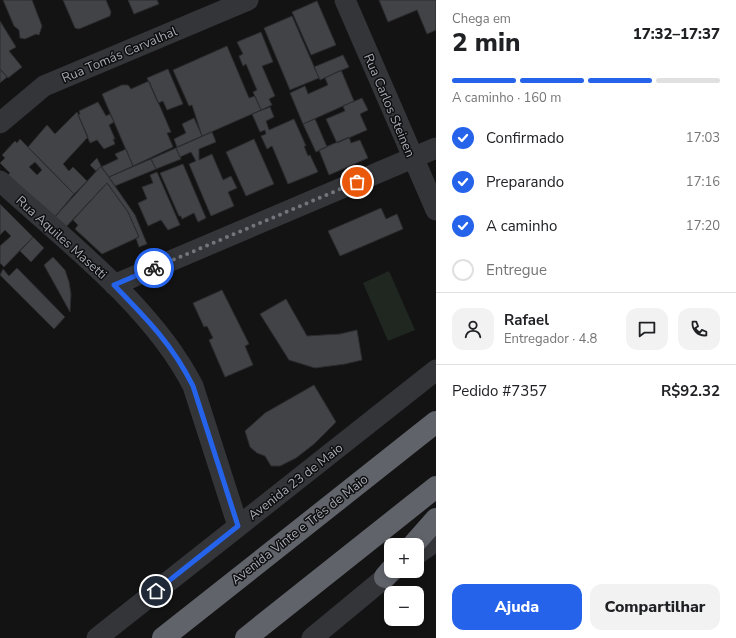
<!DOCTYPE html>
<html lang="pt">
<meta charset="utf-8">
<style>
:root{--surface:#fff;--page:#f2f2f2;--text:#202124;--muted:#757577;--line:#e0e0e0;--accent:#2563eb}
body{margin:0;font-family:"Nunito Sans",sans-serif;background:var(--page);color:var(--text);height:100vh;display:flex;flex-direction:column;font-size:15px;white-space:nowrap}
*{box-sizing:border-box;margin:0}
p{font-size:13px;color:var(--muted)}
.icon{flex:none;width:22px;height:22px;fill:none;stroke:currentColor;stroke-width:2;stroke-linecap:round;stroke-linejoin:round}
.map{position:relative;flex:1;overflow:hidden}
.details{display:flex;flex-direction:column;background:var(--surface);width:300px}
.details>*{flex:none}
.buttons{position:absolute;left:384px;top:538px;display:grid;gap:8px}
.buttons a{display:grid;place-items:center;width:40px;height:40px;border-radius:8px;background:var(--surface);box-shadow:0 2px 6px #0003;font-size:20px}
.pin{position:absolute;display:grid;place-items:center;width:34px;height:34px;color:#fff;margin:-17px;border:2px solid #fff;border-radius:50%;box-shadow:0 1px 4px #0007}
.courier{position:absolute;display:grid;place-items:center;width:40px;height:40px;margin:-20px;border:3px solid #2563eb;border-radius:50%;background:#fff;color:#222;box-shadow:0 1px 5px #0007}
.head em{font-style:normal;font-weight:800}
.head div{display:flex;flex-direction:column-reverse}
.head{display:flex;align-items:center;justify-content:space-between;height:68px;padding:0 16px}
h1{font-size:26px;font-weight:800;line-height:30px}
.bar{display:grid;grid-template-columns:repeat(4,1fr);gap:6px 4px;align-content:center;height:48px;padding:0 16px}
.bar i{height:5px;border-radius:3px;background:var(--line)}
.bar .selected{background:var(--accent)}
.bar p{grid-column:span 4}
.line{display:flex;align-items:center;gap:10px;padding:0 16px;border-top:1px solid var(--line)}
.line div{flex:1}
.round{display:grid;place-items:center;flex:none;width:42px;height:42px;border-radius:12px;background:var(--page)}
ol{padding:0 16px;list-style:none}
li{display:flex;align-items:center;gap:12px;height:44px}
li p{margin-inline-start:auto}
li .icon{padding:4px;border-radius:50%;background:var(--accent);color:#fff;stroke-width:4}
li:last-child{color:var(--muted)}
li i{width:22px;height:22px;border:2px solid var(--line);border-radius:50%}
.cta{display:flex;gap:8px;margin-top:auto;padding:8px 16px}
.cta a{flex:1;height:46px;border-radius:12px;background:var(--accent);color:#fff;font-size:16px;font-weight:800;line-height:46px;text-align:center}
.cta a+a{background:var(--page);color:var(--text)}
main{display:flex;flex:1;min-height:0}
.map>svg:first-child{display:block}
</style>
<main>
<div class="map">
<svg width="436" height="638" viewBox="0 0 436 638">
<rect width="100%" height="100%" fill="#131314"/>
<path fill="#1f2720" d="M389 271 415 330 388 341 363 283Z"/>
<path fill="#424347" stroke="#2d2d30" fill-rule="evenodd" d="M3 0H32L42 26 39 35 36 34 25 39 20 38 19 30 14 26Z
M63 0H106L111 12 110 16 79 29 75 28Z
M128 0H157L159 4 134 14Z
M379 0H436V30L427 34 417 10 388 22Z
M317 1 336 45 311 55 292 12Z
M292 16 319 78 290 90 264 28Z
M0 21 16 47 9 51 22 67 8 78 0 69Z
M261 32 273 62 262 66 275 96 269 99 272 105 261 110 253 92 257 90 246 64 243 66 239 56 243 54 237 42Z
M227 46 249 98 255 96 261 110 202 136 192 105 189 106 173 70Z
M343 55 349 67 320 80 314 67Z
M0 69 7 77 0 83Z
M168 69 183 104 167 110 163 101 158 103 147 78Z
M341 70 354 101 303 124 290 93 305 86 308 94 328 85 325 78Z
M149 81 171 132 167 133 173 147 133 166 102 94 122 85H128L131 89Z
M362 98 368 110 360 114 367 130 337 143 326 119 345 111 343 106Z
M98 102 106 116 110 114 114 122 109 125 115 139H113L115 144 104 149 97 140 90 143 78 115 80 114 79 111Z
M270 107 274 117 266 121 269 130 294 119 306 146H304L308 156 310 155 318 172 288 184 272 146 267 149 261 136 266 134 265 130 260 132 252 114Z
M77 112 88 137 63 164 69 171 73 167 87 181 74 194 28 147 47 125 55 134Z
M194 118 202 136 177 147 174 139 186 133 182 124Z
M315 119 327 147 316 152 303 124Z
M212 132 216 142 199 149V160L212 154 223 180 231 176 237 188 228 192 234 206 211 216 189 164 196 161 191 152 180 157 176 148Z
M349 137 351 143 360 140 368 158 329 175 319 150Z
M20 139 74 194 53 219 8 175 10 173 0 163 5 158 2 155 15 141 17 143ZM35 162 42 170 37 175 29 167Z
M254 139 274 184 246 196 226 152Z
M176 148 181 159 156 169 151 159Z
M126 149 133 166 109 177 101 167 118 159 115 154Z
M97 158 101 166 96 171 90 165Z
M151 159 156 169 115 186 109 177Z
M183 164 206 218 198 222 194 213 182 219 181 216H179L160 173Z
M101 166 135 215 147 244 139 247 136 238 139 237 128 212 107 183 64 229 53 219Z
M157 172 180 225 168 230 161 220 148 226 138 203 147 199 142 187 153 183 150 175Z
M107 183 128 212 139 237 102 254 75 229 78 225 73 220Z
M0 204 33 237 4 267 0 263V246L11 236 5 230 0 235Z
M381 208 386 219 397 214 403 229 340 256 328 231Z
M33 237 44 248 31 262 20 251Z
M53 257 65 270 69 282 71 294 70 312 44 265Z
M17 268 65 317 54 329 0 275 3 269 9 276Z
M222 290 249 344 245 346 253 365 225 377 209 340 213 338 207 326 204 327 193 303Z
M286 299 307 336 340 334 357 330 362 360 345 364 315 368 289 360 260 314Z
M314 385 336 422 314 444 296 458 280 466H271L265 456 257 453 250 447 245 431 265 413Z"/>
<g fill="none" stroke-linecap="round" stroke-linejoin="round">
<path stroke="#343539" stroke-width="21" d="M345 0 436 210
M0 123 44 86 248 0
M0 181C65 240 153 307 193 386L238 526
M114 285 436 148
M417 554 436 541
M97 638 436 370
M312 638 393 571"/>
<path stroke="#60636a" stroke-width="22" d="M413 545 436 519
M385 577 391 570
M163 638 436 422
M246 638 436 487"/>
</g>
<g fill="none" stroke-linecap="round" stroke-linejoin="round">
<path stroke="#72757c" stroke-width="4" stroke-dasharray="0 7.2" d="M154 268 357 182"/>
<path stroke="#2563eb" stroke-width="5" d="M154 268 114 285C146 318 172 344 193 386L238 526 156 591"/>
</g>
<g text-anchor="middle" stroke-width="3" stroke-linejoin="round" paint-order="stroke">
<g font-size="13" fill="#a5aab4" stroke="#0e0e0f">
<text transform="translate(119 54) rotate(-23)" y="5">Rua Tomás Carvalhal</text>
<text transform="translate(390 105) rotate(67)" y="5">Rua Carlos Steinen</text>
<text transform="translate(62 237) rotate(42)" y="5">Rua Aquiles Masetti</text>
<text transform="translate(295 481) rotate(-38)" y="5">Avenida 23 de Maio</text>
<text transform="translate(299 529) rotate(-38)" y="5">Avenida Vinte e Três de Maio</text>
</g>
</g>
</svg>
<div class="buttons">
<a>+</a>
<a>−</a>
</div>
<div class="pin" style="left:357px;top:182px;background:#ea580c"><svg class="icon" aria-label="bag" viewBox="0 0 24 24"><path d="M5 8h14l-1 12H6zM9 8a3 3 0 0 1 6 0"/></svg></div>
<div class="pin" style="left:156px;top:591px;background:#1f2937"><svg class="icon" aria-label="home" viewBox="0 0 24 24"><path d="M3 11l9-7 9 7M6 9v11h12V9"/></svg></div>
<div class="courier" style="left:154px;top:268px"><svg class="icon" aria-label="bike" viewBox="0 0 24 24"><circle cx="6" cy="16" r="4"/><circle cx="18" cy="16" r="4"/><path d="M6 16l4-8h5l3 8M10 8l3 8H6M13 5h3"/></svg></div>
</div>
<section class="details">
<div class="head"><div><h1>2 min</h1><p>Chega em</p></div><em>17:32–17:37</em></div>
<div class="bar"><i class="selected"></i><i class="selected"></i><i class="selected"></i><i></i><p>A caminho · 160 m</p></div>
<ol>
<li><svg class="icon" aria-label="check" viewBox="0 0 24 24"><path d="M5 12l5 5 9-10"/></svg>Confirmado<p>17:03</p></li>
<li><svg class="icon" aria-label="check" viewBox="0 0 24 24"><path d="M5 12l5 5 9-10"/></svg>Preparando<p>17:16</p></li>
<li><svg class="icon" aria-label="check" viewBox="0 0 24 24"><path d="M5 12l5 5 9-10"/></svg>A caminho<p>17:20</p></li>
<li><i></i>Entregue</li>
</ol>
<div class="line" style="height:72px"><a class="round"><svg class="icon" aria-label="person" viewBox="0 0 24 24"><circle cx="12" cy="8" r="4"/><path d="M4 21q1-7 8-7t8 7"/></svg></a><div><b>Rafael</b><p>Entregador · 4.8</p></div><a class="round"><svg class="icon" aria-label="chat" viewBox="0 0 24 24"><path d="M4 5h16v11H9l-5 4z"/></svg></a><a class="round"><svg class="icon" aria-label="phone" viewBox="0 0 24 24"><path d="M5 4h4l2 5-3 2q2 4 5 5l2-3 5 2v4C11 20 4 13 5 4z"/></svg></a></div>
<div class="line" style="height:52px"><div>Pedido #7357</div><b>R$92.32</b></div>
<div class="cta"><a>Ajuda</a><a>Compartilhar</a></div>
</section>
</main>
